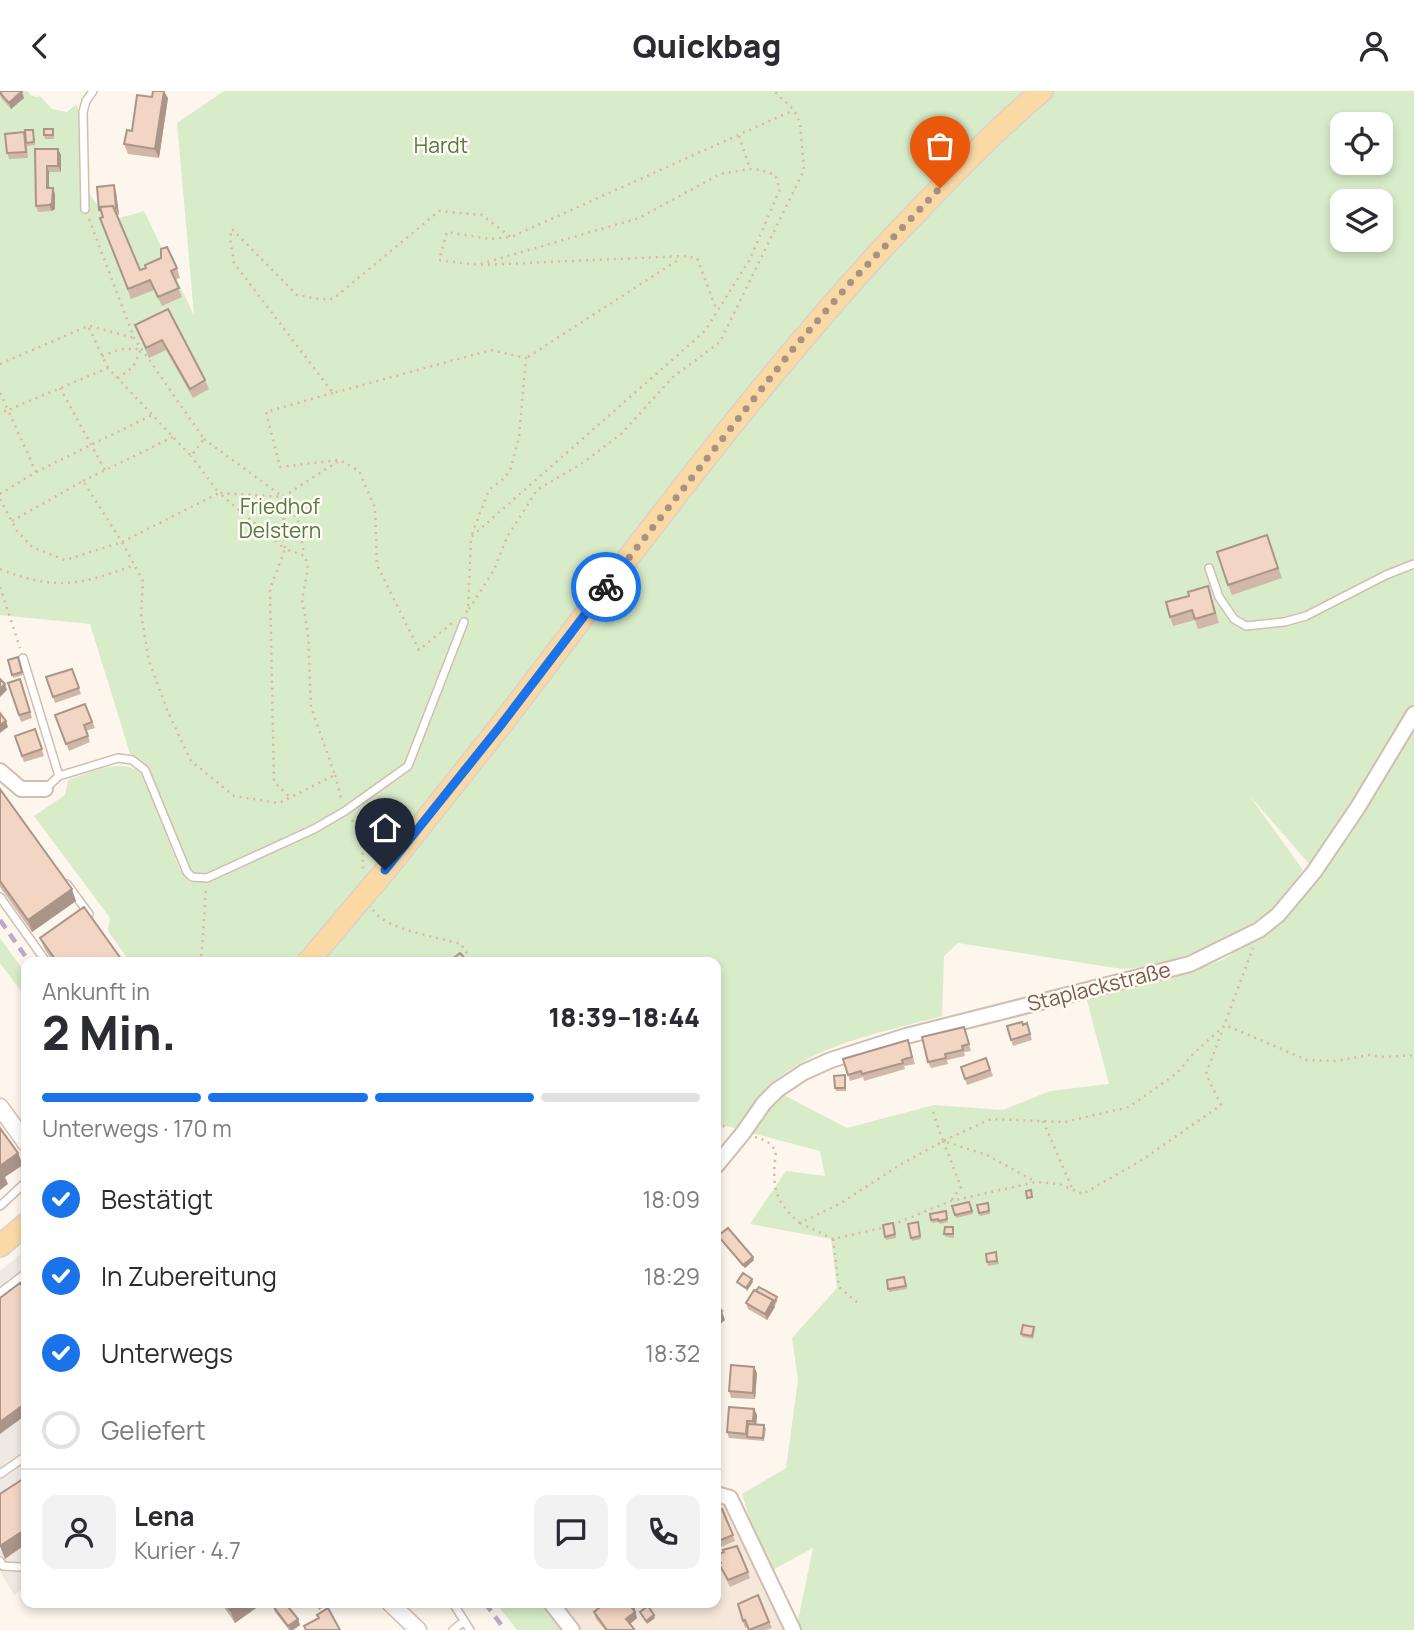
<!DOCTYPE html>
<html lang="de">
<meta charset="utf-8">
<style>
:root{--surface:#fff;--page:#f2f2f3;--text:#2b2b33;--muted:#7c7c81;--line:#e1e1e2;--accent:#1a73e8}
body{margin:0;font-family:Manrope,sans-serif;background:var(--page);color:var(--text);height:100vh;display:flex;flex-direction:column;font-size:26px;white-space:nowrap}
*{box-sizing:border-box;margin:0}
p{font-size:23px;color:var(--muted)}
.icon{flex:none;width:38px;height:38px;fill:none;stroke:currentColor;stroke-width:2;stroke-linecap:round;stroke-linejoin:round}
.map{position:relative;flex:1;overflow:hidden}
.panel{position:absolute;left:21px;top:866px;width:700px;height:651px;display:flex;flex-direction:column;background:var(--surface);border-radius:14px;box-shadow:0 4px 10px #0003}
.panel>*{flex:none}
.tools{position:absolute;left:1330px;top:21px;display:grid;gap:14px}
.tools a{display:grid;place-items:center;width:63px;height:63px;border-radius:14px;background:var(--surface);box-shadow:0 4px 10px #0003;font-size:35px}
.pin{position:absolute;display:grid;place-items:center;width:60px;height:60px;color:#fff;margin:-72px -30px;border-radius:50% 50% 50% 0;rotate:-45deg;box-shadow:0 0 7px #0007}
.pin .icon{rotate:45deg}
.courier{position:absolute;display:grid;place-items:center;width:70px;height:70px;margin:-35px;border:5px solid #1a73e8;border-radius:50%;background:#fff;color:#222;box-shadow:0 2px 9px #0007}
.overview em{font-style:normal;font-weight:800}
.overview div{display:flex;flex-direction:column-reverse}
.overview{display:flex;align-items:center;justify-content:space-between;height:119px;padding:0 21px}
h1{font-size:46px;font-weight:800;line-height:52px}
.bar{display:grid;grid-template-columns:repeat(4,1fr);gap:10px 7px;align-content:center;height:84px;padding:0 21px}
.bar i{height:9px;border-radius:5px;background:var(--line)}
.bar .current{background:var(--accent)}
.bar p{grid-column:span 4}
.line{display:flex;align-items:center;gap:18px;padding:0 21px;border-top:2px solid var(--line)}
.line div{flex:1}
.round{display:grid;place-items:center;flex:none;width:74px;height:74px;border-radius:14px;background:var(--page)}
ol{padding:0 21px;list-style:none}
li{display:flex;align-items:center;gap:21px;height:77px}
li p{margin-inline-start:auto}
li .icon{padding:7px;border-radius:50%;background:var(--accent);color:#fff;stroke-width:4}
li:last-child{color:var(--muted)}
li i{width:38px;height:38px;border:4px solid var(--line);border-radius:50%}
header{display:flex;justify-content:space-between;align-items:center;height:91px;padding:0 21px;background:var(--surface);font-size:32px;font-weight:800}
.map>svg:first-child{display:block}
</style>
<header><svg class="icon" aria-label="back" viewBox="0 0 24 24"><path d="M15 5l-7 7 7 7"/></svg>Quickbag<svg class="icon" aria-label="person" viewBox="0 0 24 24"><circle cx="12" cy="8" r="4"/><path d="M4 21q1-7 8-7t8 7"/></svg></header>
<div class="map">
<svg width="1414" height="1539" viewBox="0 0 1414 1539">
<rect width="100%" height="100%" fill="#fdf6ec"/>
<path fill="#f5e8da" d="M716 1389 730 1405 787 1539H581L559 1512H716Z"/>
<path fill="#efe9e4" d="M26 1159V1495L14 1504 0 1480V1180Z"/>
<path fill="#d8ecc9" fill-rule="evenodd" d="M0 0H28L30 4 37 6 40 5 52 18 67 21 75 14 78 15 80 90 109 130 144 120 194 224 177 32 224 0H1414V614L1311 775 1249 704 1303 779 1283 807 1260 832 1215 855 1154 875 1122 878 958 852 944 865 942 925C885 941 816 952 770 994 757 1007 748 1023 738 1038L722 1034 716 1046V872L130 871 108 840 110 827 34 725 65 704 68 689C91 682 122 664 143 684L180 779 190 792 192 786 145 679 132 669 90 533 0 524ZM1342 33H1381V72H1342ZM1342 110H1381V149H1342Z
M1414 636V1539H796L813 1457 767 1482 742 1403 786 1377 798 1289 792 1247 837 1197 831 1148 750 1133 786 1080 825 1085 820 1060 752 1042 768 1015 782 1003 847 1037 934 1014 1003 1019 1050 1000 1109 993 1086 906 1159 890 1222 869 1267 841 1294 816 1322 781Z
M0 847 26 883V907L0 872Z
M496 1512H542L563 1539H517Z"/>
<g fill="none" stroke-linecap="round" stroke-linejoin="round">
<g stroke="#d1beb0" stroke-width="10">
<path id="service" d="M85 118 83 21 86 10 93 0
M1209 477 1219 506 1234 528 1246 535 1284 531 1306 525 1386 484 1414 473
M23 567 59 685
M45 698 59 685 118 667 132 669 145 679 187 781 192 786 207 787 314 738 345 720 408 675 464 531
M67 793 89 823
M0 806 47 872
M0 1115 26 1091
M0 1202 26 1182
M0 1383 26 1365
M0 1470 3 1475 20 1476
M453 1512 470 1539
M453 1539 464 1530"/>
</g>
<g stroke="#d1beb0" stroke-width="18">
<path id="minor" d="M0 680 21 698H45
M716 1075 743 1042 764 1012 777 999 804 981 831 969 906 945 1190 873 1259 839 1278 824 1314 781 1358 716 1414 623
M716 1403 730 1407 793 1539
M551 1512 572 1539"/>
</g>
<g stroke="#d1beb0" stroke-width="19">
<path id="tertiary" d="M0 1016 26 1052
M390 1512 418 1539"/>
</g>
<g stroke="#dad1cd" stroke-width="24">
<path id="primary" d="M501 634C628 468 752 298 894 145 942 95 989 44 1042 0
M0 1155 26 1133"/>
</g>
<path stroke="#d9b8a5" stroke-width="2.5" stroke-dasharray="2 5" stroke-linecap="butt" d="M739 45 750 78
M481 174 684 165 697 167 717 220
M90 235 134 247
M102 265 121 258H141L133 276 117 288
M528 266 681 167
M0 273 88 235 108 277
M60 297 105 379
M0 302 8 319 0 322
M333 302 266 321 280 376 339 369
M204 348 283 406 298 429 304 463
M36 381 152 324
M83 390 173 346
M0 403 36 381 8 319 108 277 191 365 204 348 134 247 89 128
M283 406 285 458 219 402 283 406 340 369 359 380 375 417 377 474 419 559 452 532
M0 408 17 440 32 456 65 469 122 451 143 490 141 523 149 570 168 621 191 670 234 705 279 712 335 684 311 616 308 542 302 509 308 477 305 465 285 458 270 498 274 691 291 707
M12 430 83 390 122 451 219 402 191 365
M472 443 489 399 502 389 510 380 519 346 526 267 491 259 333 302 234 172 230 147 232 138 297 204 319 208H333L439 120 482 124 511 146
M0 478C53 500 82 494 134 474
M0 496 20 557
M469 518 494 479 507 446 537 399 584 371 621 343 673 286 720 251 804 79 800 32 794 19 774 0
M466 521 468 519 471 446 705 240 750 168 780 98 775 84 761 79 750 78 720 83 639 127 477 174 439 169 447 141 490 148 511 146 794 19
M335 684 342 711
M352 729 362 749 363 779
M373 819C386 839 438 846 461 853L473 872
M201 872 206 798
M933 1021 943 1050 987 1064 1036 1091
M1043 1030 1072 1097
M716 1033 729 1037
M755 1046 767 1050 776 1060C772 1093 773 1110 800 1132L841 1112 898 1075 943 1050 991 1028 1065 1031 1129 1016 1177 982 1193 963 1225 934 1307 969 1336 970 1369 964 1387 966 1414 964
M943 1050 961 1096 951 1110
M800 1132 833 1148 886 1136
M892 1134 951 1110 1036 1091 1059 1093 1083 1103 1142 1069 1221 1014 1206 983 1253 857
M833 1148 839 1196 860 1214"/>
<use href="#service" stroke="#fff" stroke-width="7"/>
<use href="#minor" stroke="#fff" stroke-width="14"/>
<use href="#tertiary" stroke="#fff" stroke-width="16"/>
<use href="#primary" stroke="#fbd9a5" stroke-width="21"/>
<path stroke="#b9a8c9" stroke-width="4.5" stroke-dasharray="10 7" stroke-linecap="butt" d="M0 829 30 872
M485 1512 505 1539"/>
<g stroke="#dad1cd" stroke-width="24" stroke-linecap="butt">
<path id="primary-bridge" d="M307 872 385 780 501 634"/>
</g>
<use href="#primary-bridge" stroke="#fbd9a5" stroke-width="21"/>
</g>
<path fill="#d1b7a8" d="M0 3 24 7 11 18 2 8Z
M168 7 159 67 128 63 124 53 132 40Z
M33 39 35 54 27 55 28 67 9 68 7 62 24 41Z
M54 41V48H45L44 44Z
M35 58H58L61 64V81H49V97H53L55 103V118L52 120 38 121 36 115Z
M116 101 119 124H117L140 179 177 177 180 187 175 189 182 206 162 215 154 199 131 208 100 127 103 126 99 119Z
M168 218 205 289 209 298 193 307 166 259 149 267 135 234Z
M1267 444 1282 487 1232 504 1228 494Z
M1208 495 1219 532 1198 538 1195 529 1173 535 1170 526 1189 505Z
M18 566 23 584 13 587 8 569Z
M72 578 81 603 55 612 46 586Z
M20 588 32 627 21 631 8 592Z
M85 613 95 637 86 640 90 651 69 660 55 624Z
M35 638 44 665 24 671 15 645Z
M0 698 76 810 32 841 0 796Z
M40 847 124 872H54L45 859Z
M1027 932 1032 949 1013 955 1011 949 1023 934Z
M964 936 971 960 964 961 965 965 947 969 948 973 931 977 928 971Z
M910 956 915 973 904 975 905 978 864 990 863 986 850 990 843 968Z
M986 967 993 985 967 994 961 976Z
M845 984 846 1000H836L835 997Z
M969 1111 973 1123 956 1127 952 1115Z
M989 1115 990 1123 980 1125 979 1122Z
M946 1120 948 1131 940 1133 939 1131 932 1132 930 1123Z
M919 1134 921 1148 912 1150 911 1147Z
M894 1135 896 1147 886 1149 885 1146Z
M953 1136 954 1147 946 1146 944 1143Z
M718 1145 754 1169 745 1177 720 1148Z
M996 1161 999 1173 988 1175 987 1171Z
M904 1186 907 1198 889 1201 888 1198Z
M778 1209 767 1229 748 1218 746 1212Z
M1034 1236 1035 1239 1033 1248 1022 1246 1021 1243Z
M754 1276 757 1282 755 1308 731 1307 729 1300Z
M754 1318 757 1324 756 1334H764L766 1338 764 1350 729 1347 727 1341Z
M722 1418 735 1450 716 1458V1420Z
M737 1455 750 1487 730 1496 719 1473Z
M758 1504 772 1537 766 1539H749L747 1536 745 1537 738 1513Z
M221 1512H263L235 1532Z
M273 1515 298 1528 300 1534 293 1539H289L275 1521Z
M634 1515 637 1527 630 1533 634 1539H605L596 1528 594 1521Z"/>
<path fill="#aa9588" d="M22 0 24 7 11 18 9 12Z
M164 0 168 7 159 67 155 58Z
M58 58 61 64V81L58 75Z
M47 75 49 81V103L47 97Z
M114 94 116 101 119 124 116 117Z
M53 97 55 103V118L52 120 49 114Z
M5 593 7 599 0 606V598Z
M6 630 8 636 0 642V634Z
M72 798 76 810 32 841 28 829Z
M18 1062 23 1074 5 1086 8 1093 0 1099V1075Z
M753 1166 754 1169 745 1177 743 1174Z
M752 1188 753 1191 747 1200 746 1197Z
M773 1209 775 1216 767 1229 765 1223Z
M722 1220 725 1229 716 1237V1225Z
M754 1276 757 1282 755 1308 753 1302Z
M26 1312V1324L0 1343V1331Z
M754 1318 757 1324 756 1337 753 1330Z
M26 1438V1453L5 1468 0 1455Z
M240 1512H263L235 1532 230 1519Z
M317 1512H328L319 1519Z
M634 1515 637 1527 629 1534 626 1528Z
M654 1524 655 1527 647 1533 646 1530Z
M298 1528 300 1534 293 1539H290L288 1535Z"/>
<path fill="#f3d5c3" stroke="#aa9588" stroke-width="2" d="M2 0H22L9 12 0 2Z
M153 0H164L155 58 124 53 127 39 132 40 137 4 152 6Z
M44 38H53V44H44Z
M25 39H33L34 51 26 52Z
M24 41 26 61 7 62 5 43Z
M35 58H58V75H47V97H53L52 112 49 114 36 115Z
M114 94 116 117 114 118 113 115 100 116 101 119H99L97 96Z
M113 115 140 179 146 177 145 174 161 167V158L167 156 177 177 171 180 179 197 158 206 150 189 128 198 100 127 103 126 100 116Z
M168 218 205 289 190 298 162 249 146 257 135 234Z
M1267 444 1278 477 1228 494 1217 461Z
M1208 495 1215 522 1195 528 1192 519 1170 526 1166 511 1189 505 1188 501Z
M18 566 22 581 12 584 8 569Z
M72 578 79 597 53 606 46 586Z
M0 588 5 593 0 598Z
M20 588 30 621 19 624 8 592Z
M85 613 92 631 84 634 88 645 66 653 55 624Z
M0 622 6 630 0 634Z
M35 638 42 658 22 665 15 645Z
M0 698 72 798 28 829 0 790Z
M84 816 124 872H58L40 847Z
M460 862 467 870 465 872H453L451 869Z
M1022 931 1023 934 1027 932 1030 943 1011 949 1007 935Z
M964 936 969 953 962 955 963 959 945 963 946 967 928 971 922 946Z
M908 949 912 966 902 969 903 972 862 983 861 980 848 984 843 968Z
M986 967 990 979 965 988 961 976Z
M845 984V997H835L834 985Z
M0 1037 18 1062 0 1075Z
M1031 1099 1032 1106 1027 1107 1026 1100Z
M969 1111 972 1120 955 1124 952 1115Z
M988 1112 989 1120 979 1122 977 1114Z
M946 1120 947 1128 939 1130 938 1128 931 1129 930 1123Z
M918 1131 920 1145 911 1147 908 1133Z
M893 1132 895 1143 885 1146 883 1134Z
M945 1136H953V1143H944Z
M728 1137 753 1166 743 1174 718 1145Z
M996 1161 997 1170 987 1171 986 1163Z
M743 1182 752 1188 746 1197 737 1191Z
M904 1186 906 1195 888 1198 887 1189Z
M20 1192 26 1200V1312L0 1331V1207Z
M759 1196 777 1206 774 1212 773 1209 756 1200Z
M754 1199 773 1209 765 1223 746 1212Z
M716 1213 722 1220 716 1225Z
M1023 1234 1034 1236 1032 1245 1021 1243Z
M731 1274 754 1276 753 1302 729 1300Z
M729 1316 754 1318 753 1330H747L746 1343 727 1341Z
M748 1333 764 1334 763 1347 747 1346Z
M26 1386V1438L0 1455V1403Z
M722 1418 733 1444 716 1451V1420Z
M737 1455 748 1481 728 1489 719 1473 721 1472 717 1464 724 1461 723 1459Z
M758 1504 769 1531 749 1539 745 1529 743 1530 738 1513Z
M225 1512H240L230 1519Z
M277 1512H285L298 1528 288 1535 273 1515Z
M605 1512H631L634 1515 632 1517 635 1521 626 1528 634 1538 633 1539H607L594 1521Z
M648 1515 654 1524 646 1530 640 1521Z
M328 1517 340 1539H306L304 1535 319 1527 317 1524Z"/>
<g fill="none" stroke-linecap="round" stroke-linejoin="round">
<path stroke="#a89285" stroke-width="7" stroke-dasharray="0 12.6" d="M606 496 793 258 851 191 940 97"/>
<path stroke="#1a73e8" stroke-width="9" d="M385 779 501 634 606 496"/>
</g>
<g text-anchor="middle" stroke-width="5" stroke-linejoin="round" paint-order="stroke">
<g font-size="21" fill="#537a41" stroke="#fffaf3">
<text x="441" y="62">Hardt</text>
<text x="280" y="423">Friedhof<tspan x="280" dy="24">Delstern</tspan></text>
</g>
<g font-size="21" fill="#7a5c4d" stroke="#fffaf3">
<text transform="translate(1099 896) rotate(-14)" y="7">Staplackstraße</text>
</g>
</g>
</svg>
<div class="tools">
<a><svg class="icon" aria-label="locate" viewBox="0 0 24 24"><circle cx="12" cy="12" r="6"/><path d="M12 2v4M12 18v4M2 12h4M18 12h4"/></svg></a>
<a><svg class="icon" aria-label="layers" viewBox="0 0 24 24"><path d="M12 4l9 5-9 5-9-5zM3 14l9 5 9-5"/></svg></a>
</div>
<div class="pin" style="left:940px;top:97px;background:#ea580c"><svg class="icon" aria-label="bag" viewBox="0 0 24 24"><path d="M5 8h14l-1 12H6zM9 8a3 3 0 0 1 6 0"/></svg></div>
<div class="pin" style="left:385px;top:779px;background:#1f2937"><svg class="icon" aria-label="home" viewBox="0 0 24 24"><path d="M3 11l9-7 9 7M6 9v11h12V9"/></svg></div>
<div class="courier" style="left:606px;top:496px"><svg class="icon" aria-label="bike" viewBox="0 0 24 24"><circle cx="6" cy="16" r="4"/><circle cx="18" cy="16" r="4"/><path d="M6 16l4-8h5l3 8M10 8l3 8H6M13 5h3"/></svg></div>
<section class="panel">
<div class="overview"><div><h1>2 Min.</h1><p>Ankunft in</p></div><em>18:39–18:44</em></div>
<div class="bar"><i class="current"></i><i class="current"></i><i class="current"></i><i></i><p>Unterwegs · 170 m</p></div>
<ol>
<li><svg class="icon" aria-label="check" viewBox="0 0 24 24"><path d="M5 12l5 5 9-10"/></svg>Bestätigt<p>18:09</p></li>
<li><svg class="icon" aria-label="check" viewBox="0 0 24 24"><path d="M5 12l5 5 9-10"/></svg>In Zubereitung<p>18:29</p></li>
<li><svg class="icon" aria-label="check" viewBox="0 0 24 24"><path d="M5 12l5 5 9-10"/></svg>Unterwegs<p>18:32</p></li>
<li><i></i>Geliefert</li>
</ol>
<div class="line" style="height:126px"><a class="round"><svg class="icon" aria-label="person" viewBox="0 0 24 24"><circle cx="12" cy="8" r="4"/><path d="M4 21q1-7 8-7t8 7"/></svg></a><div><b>Lena</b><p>Kurier · 4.7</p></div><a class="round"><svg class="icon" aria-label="chat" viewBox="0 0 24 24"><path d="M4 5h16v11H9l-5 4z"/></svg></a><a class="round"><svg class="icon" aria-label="phone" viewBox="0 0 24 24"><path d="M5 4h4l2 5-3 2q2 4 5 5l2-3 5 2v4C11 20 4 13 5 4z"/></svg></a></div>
</section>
</div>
